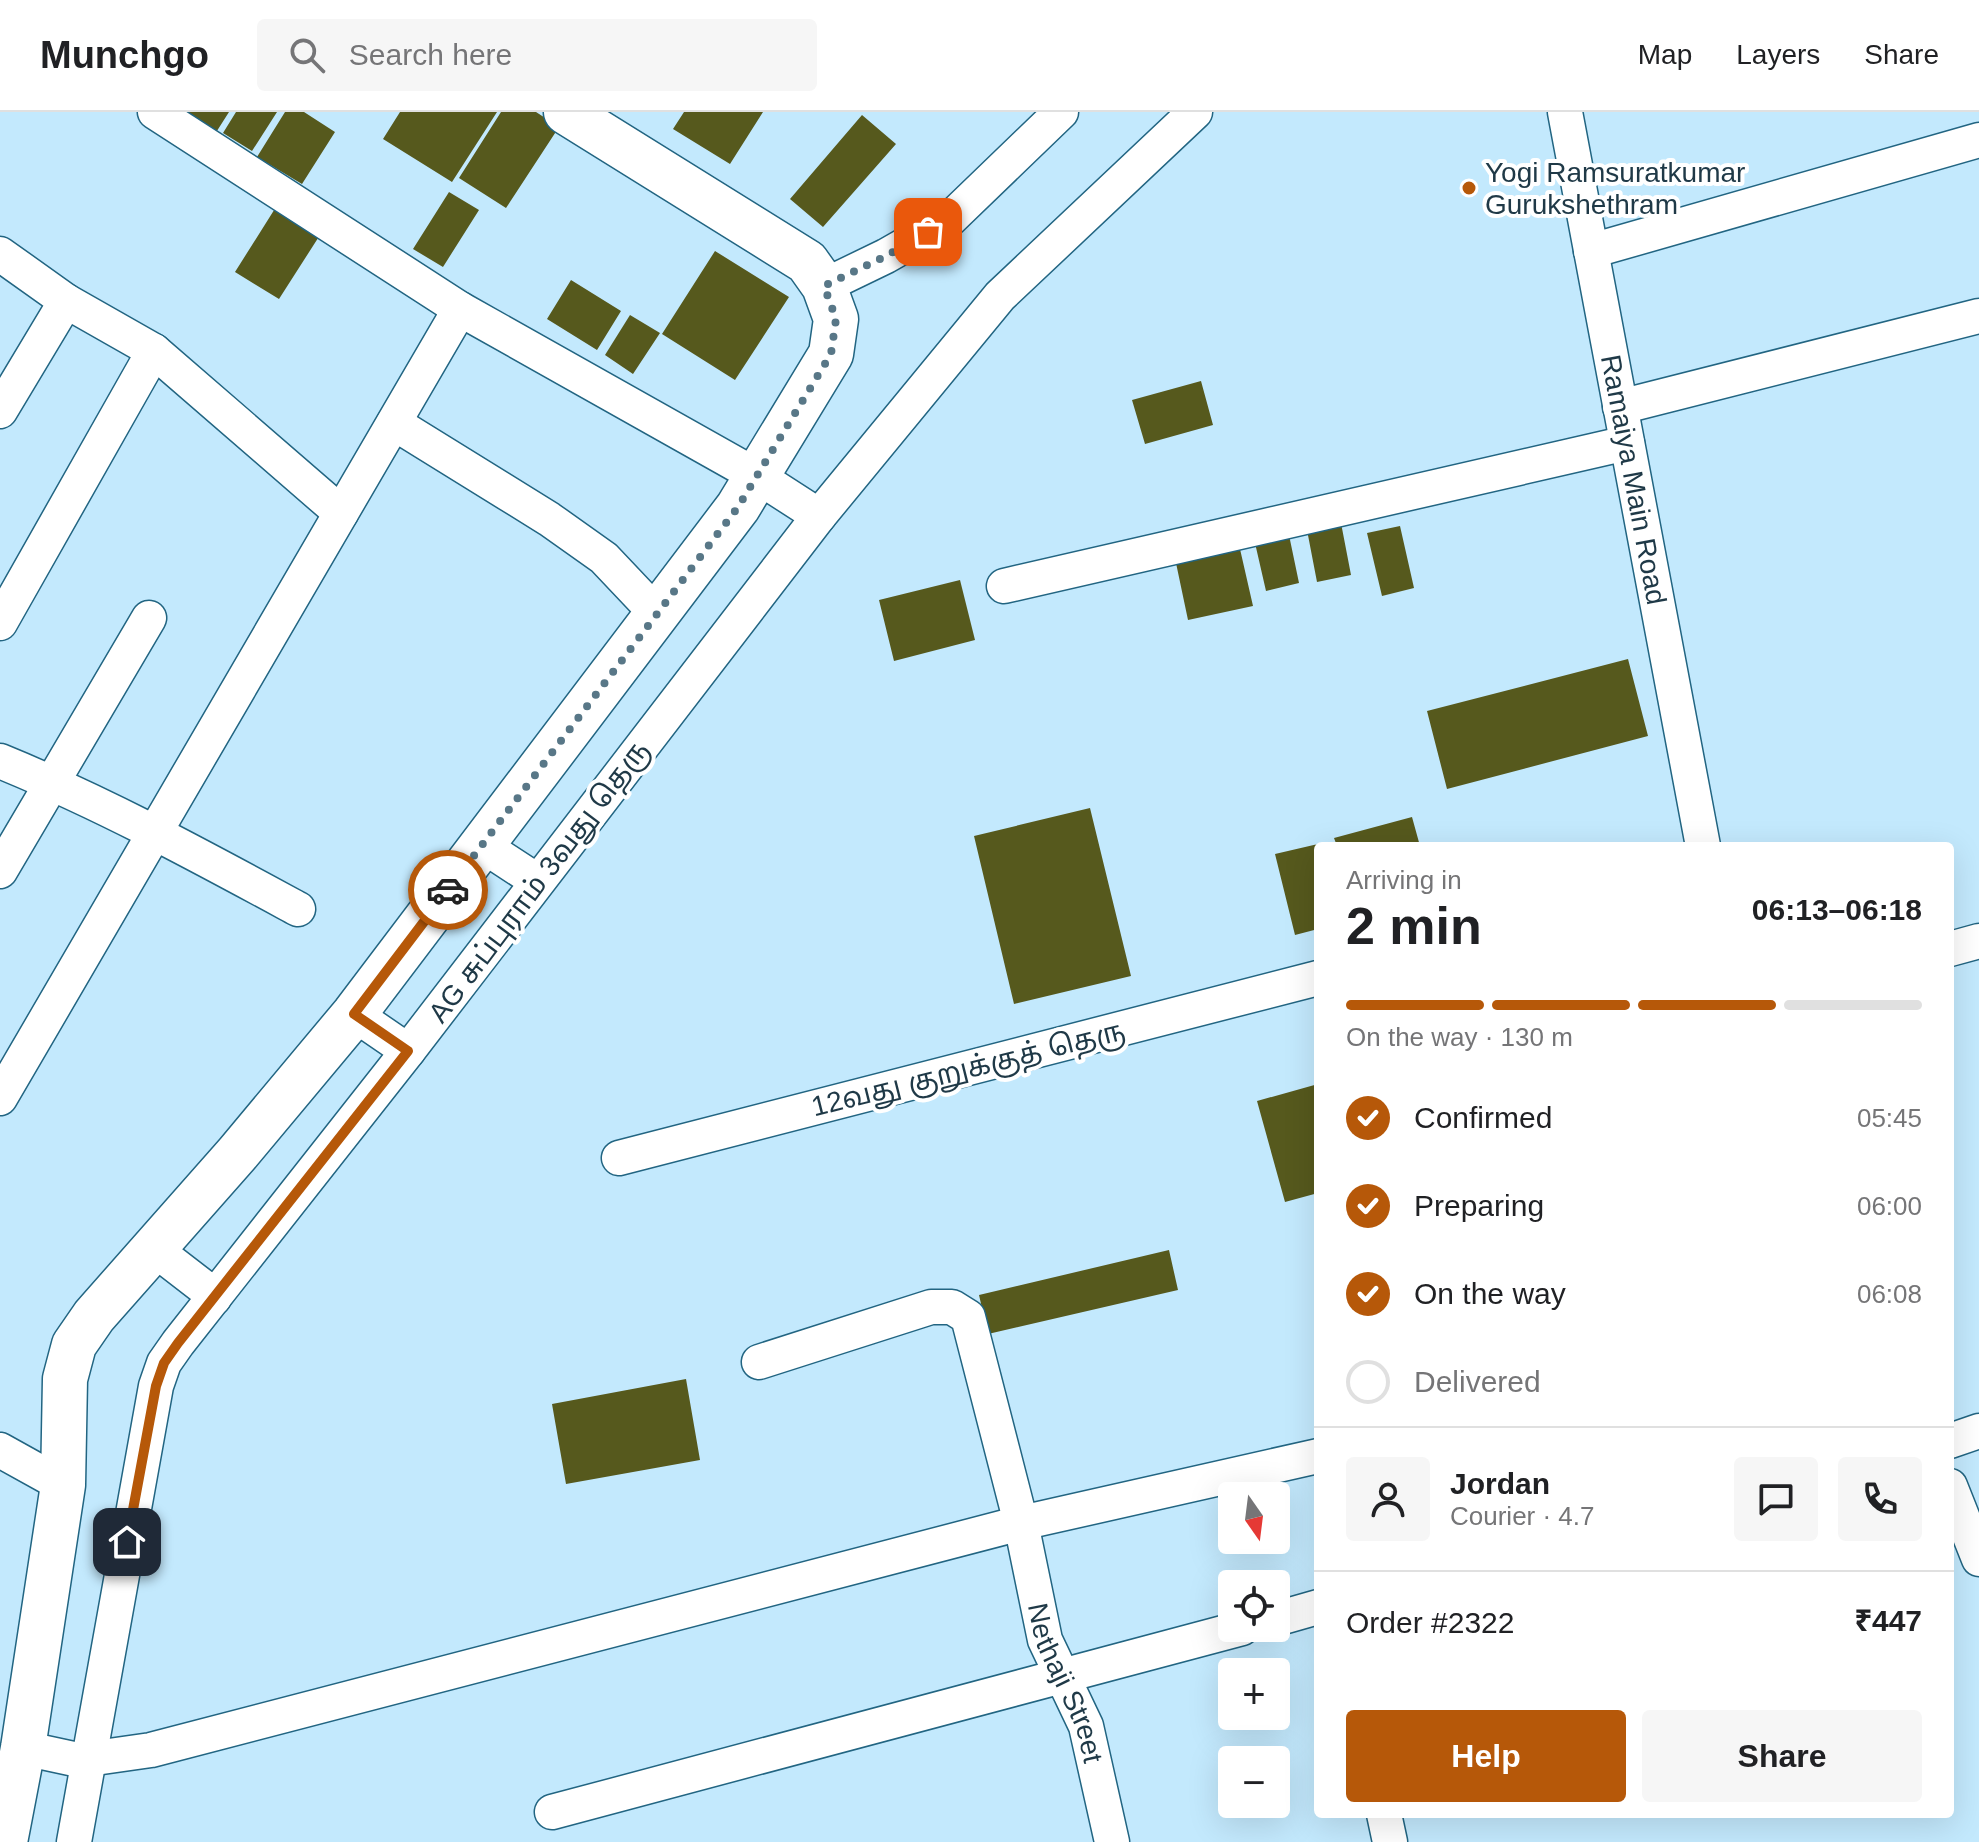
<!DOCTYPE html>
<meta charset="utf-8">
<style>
:root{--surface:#fff;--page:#f6f6f6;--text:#202124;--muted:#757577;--line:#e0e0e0;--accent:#b65809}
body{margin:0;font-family:Helvetica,"Noto Sans Tamil",sans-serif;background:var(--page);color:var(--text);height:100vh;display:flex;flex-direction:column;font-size:30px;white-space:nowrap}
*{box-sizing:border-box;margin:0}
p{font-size:26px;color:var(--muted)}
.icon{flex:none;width:44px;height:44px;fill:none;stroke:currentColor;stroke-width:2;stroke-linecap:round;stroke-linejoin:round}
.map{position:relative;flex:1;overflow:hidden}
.drawer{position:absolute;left:1314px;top:730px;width:640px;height:976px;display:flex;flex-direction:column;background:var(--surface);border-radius:8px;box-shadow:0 8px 32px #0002}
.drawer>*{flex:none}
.needle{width:52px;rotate:166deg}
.buttons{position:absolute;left:1218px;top:1370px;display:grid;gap:16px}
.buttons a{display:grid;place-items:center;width:72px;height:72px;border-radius:8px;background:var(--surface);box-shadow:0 8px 32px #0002;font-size:40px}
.pin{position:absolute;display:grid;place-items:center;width:68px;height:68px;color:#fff;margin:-34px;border-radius:16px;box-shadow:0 4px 12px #0006}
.courier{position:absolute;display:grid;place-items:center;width:80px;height:80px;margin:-40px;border:6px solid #b65809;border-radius:50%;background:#fff;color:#222;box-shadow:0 2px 10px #0007}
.headline em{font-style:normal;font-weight:800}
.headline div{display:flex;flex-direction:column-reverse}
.headline{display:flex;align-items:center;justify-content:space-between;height:136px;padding:0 32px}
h1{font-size:52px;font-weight:800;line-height:60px}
.bar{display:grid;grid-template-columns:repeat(4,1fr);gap:12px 8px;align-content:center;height:96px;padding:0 32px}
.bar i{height:10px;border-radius:6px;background:var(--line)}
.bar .on{background:var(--accent)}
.bar p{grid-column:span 4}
.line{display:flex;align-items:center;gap:20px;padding:0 32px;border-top:2px solid var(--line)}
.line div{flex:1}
.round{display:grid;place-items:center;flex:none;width:84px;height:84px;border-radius:8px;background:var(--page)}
ol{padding:0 32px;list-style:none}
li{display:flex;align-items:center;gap:24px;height:88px}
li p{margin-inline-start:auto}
li .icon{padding:8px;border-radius:50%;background:var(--accent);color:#fff;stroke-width:4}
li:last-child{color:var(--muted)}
li i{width:44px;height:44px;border:4px solid var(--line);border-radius:50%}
.action{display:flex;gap:16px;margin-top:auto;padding:16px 32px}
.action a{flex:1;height:92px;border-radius:8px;background:var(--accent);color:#fff;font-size:32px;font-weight:800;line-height:92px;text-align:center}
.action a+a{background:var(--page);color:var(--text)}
header{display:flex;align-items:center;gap:48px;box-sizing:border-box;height:112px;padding:0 40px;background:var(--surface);border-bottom:2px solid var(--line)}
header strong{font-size:38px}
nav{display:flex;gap:44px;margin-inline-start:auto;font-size:28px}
.search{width:560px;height:72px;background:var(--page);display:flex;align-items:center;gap:20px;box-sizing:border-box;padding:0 28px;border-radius:8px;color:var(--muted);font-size:30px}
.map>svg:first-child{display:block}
</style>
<header>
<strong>Munchgo</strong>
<div class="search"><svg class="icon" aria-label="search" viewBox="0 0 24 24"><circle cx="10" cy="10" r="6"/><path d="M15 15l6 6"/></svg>Search here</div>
<nav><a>Map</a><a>Layers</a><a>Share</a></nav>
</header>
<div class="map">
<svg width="1979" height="1730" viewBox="0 0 1979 1730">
<rect width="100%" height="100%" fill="#c3e9fd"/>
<path fill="#56591d" d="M187 0H229L215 22 185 3Z
M236 0H277L252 39 223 21Z
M285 0H304L335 20 302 72 257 45Z
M400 0H497L452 70 383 27Z
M501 0H536L559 15 506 96 459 66Z
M684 0H763L730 52 673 17Z
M862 3 896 32 823 115 790 87Z
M449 80 479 98 443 155 413 137Z
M276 95 320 123 279 187 235 160Z
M715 139 789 185 735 268 662 222Z
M571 168 621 199 597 238 547 207Z
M630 203 660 221 633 262 605 243Z
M1201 269 1213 313 1145 332 1132 288Z
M1341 411 1351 463 1317 470 1307 418Z
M1400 414 1414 476 1382 484 1367 421Z
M1289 423 1299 471 1266 479 1255 431Z
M1240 437 1253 494 1188 508 1176 451Z
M960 468 975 528 894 549 879 488Z
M1628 547 1648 624 1447 677 1427 599Z
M1090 696 1131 864 1014 892 974 724Z
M1412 705 1420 734H1337L1334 726Z
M1318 732V817L1295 823 1275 742Z
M1318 972V1081L1285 1090 1257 989Z
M1169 1138 1178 1178 988 1222 979 1183Z
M686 1267 700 1348 566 1372 552 1292Z"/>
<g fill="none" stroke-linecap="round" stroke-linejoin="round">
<g stroke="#226582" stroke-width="37">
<g id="street">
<path id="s1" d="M1565 0 1703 734"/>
<path d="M1591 139 1979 28"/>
<path d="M0 142 66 189 0 299"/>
<path d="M824 174 886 144 949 108 1061 0"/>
<path d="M460 197 757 364 819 404"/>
<path d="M154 239 341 401"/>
<path d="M1620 295 1979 204"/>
<path d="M394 311 549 407 604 446 657 502"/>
<path d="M1004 474 1627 331"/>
<path d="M0 511 154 239 66 189"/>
<path d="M0 649C103 691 200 744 298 797"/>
<path d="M482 733 537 769"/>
<path d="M0 759 149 506"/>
<path d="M1950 837 1979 829"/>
<path d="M354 902 408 939"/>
<path d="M0 986 460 197 155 0"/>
<path d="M619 1046 1318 866"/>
<path d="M154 1137 202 1174 214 1186"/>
<path id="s2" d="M759 1250 931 1195H952L968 1205 1021 1411 1045 1528 1086 1614 1112 1730"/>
<path d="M1950 1329 1979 1319"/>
<path d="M0 1338 63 1373"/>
<path d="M1950 1374 1979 1447"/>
<path d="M1276 1507 1318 1495"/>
<path d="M23 1636 74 1647H88L151 1638 1021 1411 1318 1344"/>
<path d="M552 1700 1242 1516"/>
<path d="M1384 1702 1390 1730"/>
<path d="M74 1730 156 1274 164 1251 178 1231 408 939 819 404 1000 184 1195 0"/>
</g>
</g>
<g stroke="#226582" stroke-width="47">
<path id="secondary" d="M5 1730 23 1636 63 1373 65 1267 74 1233 94 1204 237 1042 354 902 738 395 831 242 836 207 824 174 807 150 566 0"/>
</g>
<use href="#street" stroke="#fff" stroke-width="34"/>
<use href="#secondary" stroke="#fff" stroke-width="44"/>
</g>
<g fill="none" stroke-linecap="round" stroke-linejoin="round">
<path stroke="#587787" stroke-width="8" stroke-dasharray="0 14.4" d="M448 778 738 395 831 242 836 207 824 174 886 144 928 120"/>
<path stroke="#b65809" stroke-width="10" d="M127 1430 156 1274 164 1251 178 1231 408 939 354 902 448 778"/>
</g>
<circle fill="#b65809" stroke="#fff" stroke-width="3" cx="1469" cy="76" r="8"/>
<g text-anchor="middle" stroke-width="8" stroke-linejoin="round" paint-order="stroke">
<g font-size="28" fill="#1f3947" stroke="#fff" text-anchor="start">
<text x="1485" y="70">Yogi Ramsuratkumar<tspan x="1485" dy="32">Gurukshethram</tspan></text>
</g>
<g font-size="28" fill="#1f3947" stroke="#fff">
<text dy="10" stroke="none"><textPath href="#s1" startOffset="374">Ramaiya Main Road</textPath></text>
<text transform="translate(538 769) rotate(-53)" y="10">AG சுப்புராம் 3வது தெரு</text>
<text transform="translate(968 956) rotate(-14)" y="10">12வது குறுக்குத் தெரு</text>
<text dy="10" stroke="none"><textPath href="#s2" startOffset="600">Nethaji Street</textPath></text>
</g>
</g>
</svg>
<div class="buttons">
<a><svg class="needle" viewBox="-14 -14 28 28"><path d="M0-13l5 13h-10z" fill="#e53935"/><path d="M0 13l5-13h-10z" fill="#757577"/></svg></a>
<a><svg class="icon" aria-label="locate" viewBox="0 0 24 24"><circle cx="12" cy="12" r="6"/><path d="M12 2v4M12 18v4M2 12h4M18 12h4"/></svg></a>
<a>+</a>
<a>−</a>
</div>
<div class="pin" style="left:928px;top:120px;background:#ea580c"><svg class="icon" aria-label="bag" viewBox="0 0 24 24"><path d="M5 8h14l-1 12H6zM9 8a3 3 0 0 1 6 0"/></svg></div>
<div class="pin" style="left:127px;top:1430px;background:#1f2937"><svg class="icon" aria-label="home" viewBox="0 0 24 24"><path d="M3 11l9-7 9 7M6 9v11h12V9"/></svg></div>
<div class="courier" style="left:448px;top:778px"><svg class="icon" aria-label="car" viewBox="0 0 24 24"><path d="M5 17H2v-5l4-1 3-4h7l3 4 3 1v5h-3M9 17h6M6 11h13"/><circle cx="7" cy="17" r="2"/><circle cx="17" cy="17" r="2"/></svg></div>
<section class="drawer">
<div class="headline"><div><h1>2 min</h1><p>Arriving in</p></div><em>06:13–06:18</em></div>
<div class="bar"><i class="on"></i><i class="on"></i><i class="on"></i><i></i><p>On the way · 130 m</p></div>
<ol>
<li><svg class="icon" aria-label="check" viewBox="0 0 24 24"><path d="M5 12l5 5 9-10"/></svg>Confirmed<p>05:45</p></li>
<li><svg class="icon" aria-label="check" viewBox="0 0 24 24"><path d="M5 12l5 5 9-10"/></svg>Preparing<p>06:00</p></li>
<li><svg class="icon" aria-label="check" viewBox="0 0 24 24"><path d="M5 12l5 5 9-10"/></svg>On the way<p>06:08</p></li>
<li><i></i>Delivered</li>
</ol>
<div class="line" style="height:144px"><a class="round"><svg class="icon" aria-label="person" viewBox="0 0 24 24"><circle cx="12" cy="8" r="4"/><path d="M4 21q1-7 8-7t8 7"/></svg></a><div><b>Jordan</b><p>Courier · 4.7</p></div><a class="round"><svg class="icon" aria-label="chat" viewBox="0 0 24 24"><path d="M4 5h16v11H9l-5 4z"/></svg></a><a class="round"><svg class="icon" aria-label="phone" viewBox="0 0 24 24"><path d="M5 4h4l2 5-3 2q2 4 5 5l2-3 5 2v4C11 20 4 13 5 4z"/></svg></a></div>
<div class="line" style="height:104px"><div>Order #2322</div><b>₹447</b></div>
<div class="action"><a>Help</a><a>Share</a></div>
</section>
</div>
